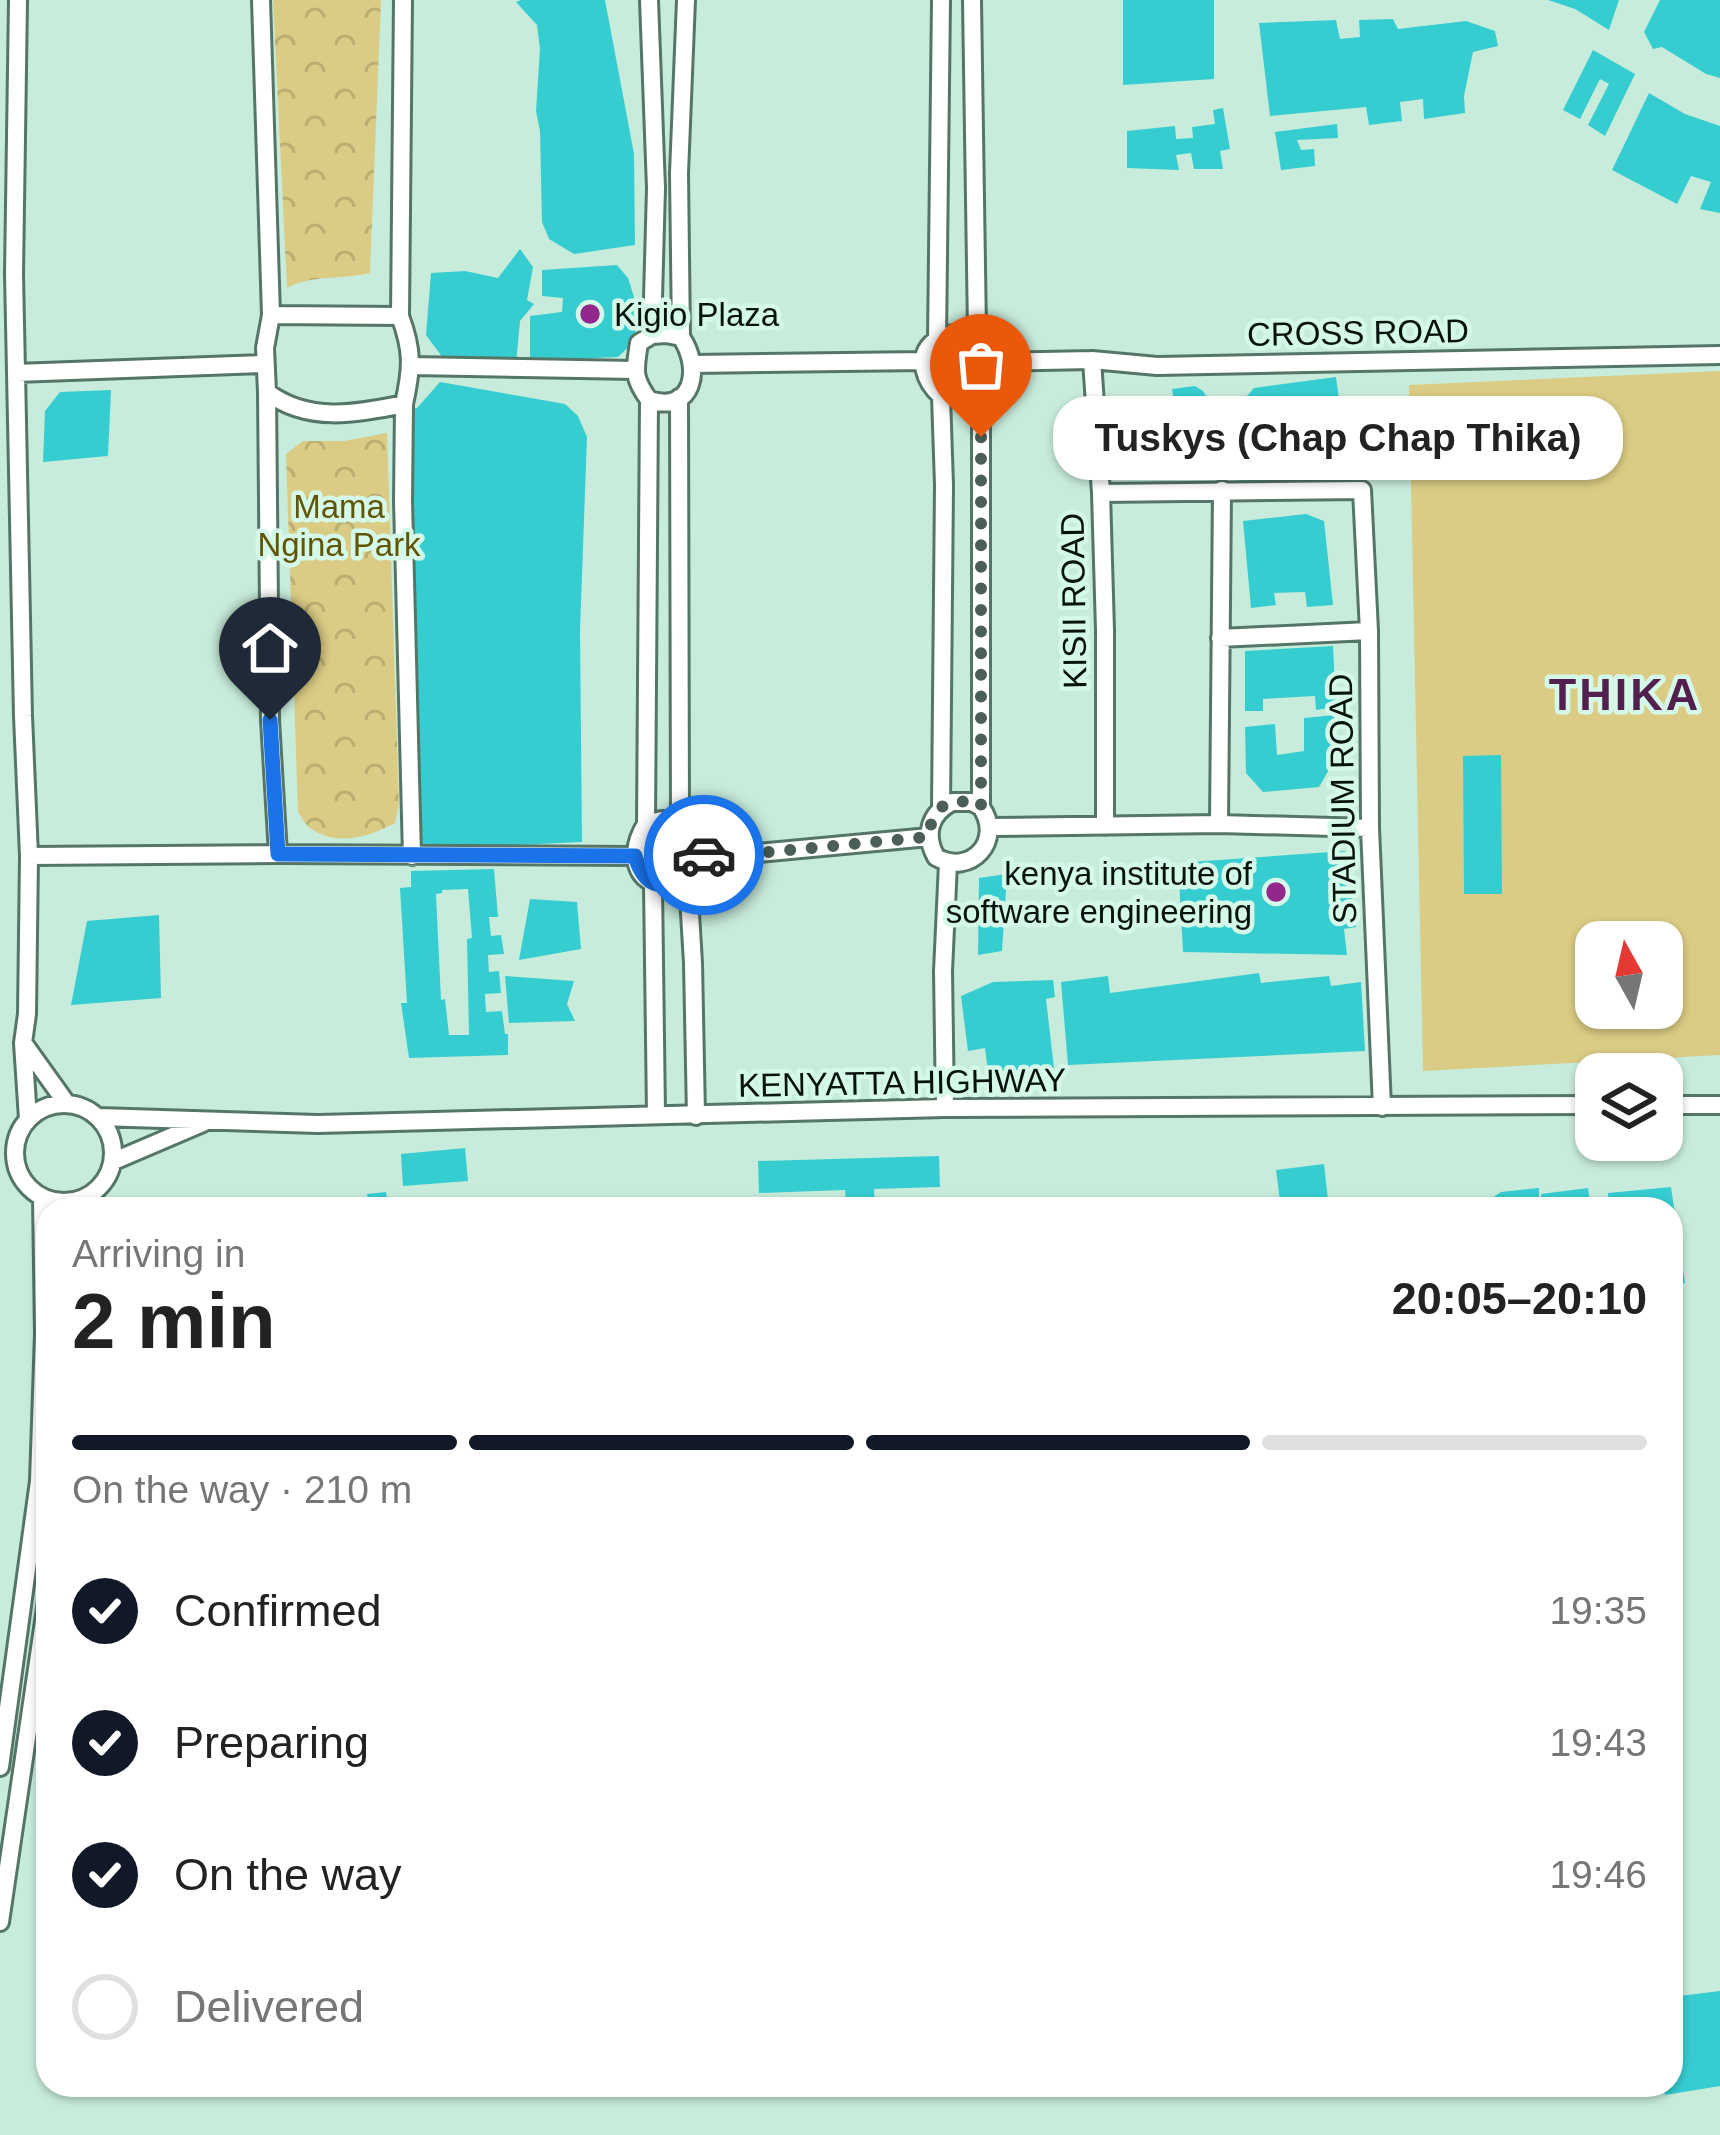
<!DOCTYPE html>
<meta charset="utf-8">
<style>
:root{--surface:#fff;--page:#f6f6f6;--text:#222;--muted:#767676;--line:#e0e0e0;--accent:#111827}
body{margin:0;font-family:Arial,sans-serif;background:var(--page);color:var(--text);height:100vh;display:flex;flex-direction:column;font-size:45px;white-space:nowrap}
*{box-sizing:border-box;margin:0}
p{font-size:39px;color:var(--muted)}
.icon{flex:none;width:66px;height:66px;fill:none;stroke:currentColor;stroke-width:2;stroke-linecap:round;stroke-linejoin:round}
.map{position:relative;flex:1;overflow:hidden}
.side{position:absolute;left:36px;top:1197px;width:1647px;height:900px;display:flex;flex-direction:column;background:var(--surface);border-radius:36px;box-shadow:0 3px 9px #0004}
.side>*{flex:none}
.needle{width:78px;rotate:352deg}
.fabs{position:absolute;left:1575px;top:921px;display:grid;gap:24px}
.fabs a{display:grid;place-items:center;width:108px;height:108px;border-radius:24px;background:var(--surface);box-shadow:0 3px 9px #0004;font-size:60px}
.pin{position:absolute;display:grid;place-items:center;width:102px;height:102px;color:#fff;margin:-123px -51px;border-radius:50% 50% 50% 0;rotate:-45deg;box-shadow:0 0 12px #0007}
.pin .icon{rotate:45deg}
.courier{position:absolute;display:grid;place-items:center;width:120px;height:120px;margin:-60px;border:9px solid #1a73e8;border-radius:50%;background:#fff;color:#222;box-shadow:0 3px 15px #0007}
.bubble{position:absolute;height:84px;border-radius:36px;background:var(--surface);box-shadow:0 3px 9px #0004;font-size:39px;font-weight:700;line-height:84px;text-align:center}
.headline em{font-style:normal;font-weight:700}
.headline div{display:flex;flex-direction:column-reverse}
.headline{display:flex;align-items:center;justify-content:space-between;height:204px;padding:0 36px}
h1{font-size:78px;font-weight:700;line-height:90px}
.bar{display:grid;grid-template-columns:repeat(4,1fr);gap:18px 12px;align-content:center;height:144px;padding:0 36px}
.bar i{height:15px;border-radius:9px;background:var(--line)}
.bar .current{background:var(--accent)}
.bar p{grid-column:span 4}
ol{padding:0 36px;list-style:none}
li{display:flex;align-items:center;gap:36px;height:132px}
li p{margin-inline-start:auto}
li .icon{padding:12px;border-radius:50%;background:var(--accent);color:#fff;stroke-width:4}
li:last-child{color:var(--muted)}
li i{width:66px;height:66px;border:6px solid var(--line);border-radius:50%}
.map>svg:first-child{display:block}
</style>
<div class="map">
<svg width="1720" height="2135" viewBox="0 0 1720 2135">
<defs>
<pattern id="park-crowns" width="20" height="18" patternUnits="userSpaceOnUse" patternTransform="scale(3)"><rect width="20" height="18" fill="#dacc84"/><path d="M2 6a3 3 0 1 1 6 0M12 15a3 3 0 1 1 6 0" fill="none" stroke="#baae71"/></pattern>
</defs>
<rect width="100%" height="100%" fill="#c8ecdb"/>
<path fill="url(#park-crowns)" d="M273 0H381L370 273C342 280 313 274 287 288Z
M387 433 399 804 395 823C370 837 336 847 310 828 305 824 302 818 298 812L286 454 303 441H344Z"/>
<path fill="#dacc84" fill-rule="evenodd" d="M1720 371V1055L1423 1071 1409 385ZM1596 942H1662V1008H1596Z"/>
<path fill="#36cdd1" fill-rule="evenodd" d="M521 0H605L634 154 635 245 574 254 549 239 542 222 540 131 536 111 540 49 537 25 516 2Z
M1123 0H1214V79L1123 85Z
M1548 0H1619L1609 30 1575 9Z
M1660 0H1720V78L1706 74 1662 47 1653 49 1644 32Z
M1393 19 1398 29 1466 21 1495 31 1498 46 1473 52 1464 96 1465 113 1424 119 1423 99 1400 102 1402 121 1369 125 1366 107 1270 116 1259 23 1336 20 1340 39 1360 37 1359 20Z
M1593 50 1635 74 1605 136 1588 125 1609 84 1600 79 1580 119 1563 110Z
M1649 93 1685 114 1720 126V213L1700 209 1711 182 1691 176 1677 204 1612 170Z
M1223 108 1230 149 1220 151 1223 169H1194L1191 153 1176 155 1179 170 1127 168V131L1175 126 1176 139 1193 138 1192 127 1215 124 1213 110Z
M1337 124 1338 138 1297 140 1301 150 1314 149 1315 166 1281 170 1275 132Z
M520 249 533 267 527 300 534 304 520 321 516 364 443 358 426 335 431 273 465 271 498 278Z
M617 265 628 278 634 297 636 340 618 357 530 361V316L562 312 563 298 542 296V270Z
M1336 377 1341 413 1263 425 1266 448 1236 452 1231 414 1254 388Z
M440 382 565 404 578 416 587 437 580 630 582 842 496 846 401 843 408 409 417 408Z
M1195 386 1203 391 1211 404 1217 471 1174 477 1169 451 1178 450 1176 436 1194 434 1191 415 1184 410 1175 411 1172 389Z
M111 390 108 456 43 462 45 411 60 392Z
M1339 421 1347 476 1239 489 1236 456 1266 451 1267 458 1291 456 1287 428Z
M1306 514 1324 521 1333 605 1307 607 1305 592 1274 593 1276 605 1251 608 1243 521Z
M1333 646 1336 707 1316 710 1315 696 1263 699V711H1245V651Z
M1334 715 1338 754 1319 787 1263 792 1246 773 1245 727 1275 724 1277 755 1304 751V718Z
M1501 755 1502 894H1464L1463 756Z
M1345 851 1356 927 1344 929 1347 955 1183 952 1179 880 1191 862Z
M494 869 498 917H489L491 936 501 935 504 954 488 955 489 972 499 971 501 993 485 994 486 1012 502 1011 505 1034H508V1055L409 1058 401 1003H407L400 888 411 887V871ZM468 889 472 938 467 939 469 1035H449L445 999 441 1000 436 894 442 893V890Z
M1007 874 1002 951 978 955 979 878Z
M530 899 577 902 581 949 519 960Z
M159 915 161 998 71 1005 87 921Z
M1259 973 1261 983 1329 976 1331 986 1361 982 1365 1051 1068 1065 1061 982 1108 976 1110 993Z
M505 976 574 981 567 1004 575 1021 509 1023Z
M1053 980 1055 997 1046 999 1054 1068 988 1072 985 1048 968 1051 961 996 993 982Z
M465 1148 468 1181 403 1186 401 1154Z
M939 1156 940 1187 874 1189 875 1209H847L845 1190 759 1193 758 1161Z
M1324 1164 1329 1209H1281L1276 1170Z
M1671 1187 1685 1283 1671 1285V1209H1609L1608 1193Z
M1539 1188V1209H1476L1501 1192Z
M1588 1188 1591 1209H1543L1541 1194Z
M386 1192 388 1209H369L367 1194Z
M45 1762H48V1837L37 1825Z
M1720 1991V2086L1665 2095 1664 2085H1671V1997Z
M1422 2085H1471V2087L1424 2096Z
M1552 2085H1586V2088L1552 2092Z"/>
<g fill="none" stroke-linecap="round" stroke-linejoin="round">
<g stroke="#557667" stroke-width="22">
<path id="street" d="M18 0 14 274 23 716 29 856 27 1014 23 1043 28 1119
M261 0 271 315 265 348 267 392C307 423 357 414 404 404 412 368 413 351 400 316L271 315
M649 0 656 188 652 335
M972 0 977 332
M400 316 403 0
M977 332C994 345 1003 361 993 382L969 396H941C926 383 914 356 935 341 947 333 963 333 977 332Z
M666 334 681 337C702 368 694 414 649 400 632 377 635 370 639 343L652 335Z
M681 337 679 173 686 0
M937 340 941 0
M1092 360 1101 493
M998 362 1092 360 1157 366 1720 355
M693 364 924 361
M412 366 635 370
M16 373 264 364
M267 392 270 720 278 854
M679 398 680 822
M404 404 403 501 412 856
M1220 638 1369 631
M952 802H972L981 807C1004 840 971 877 936 857 924 835 929 814 952 802Z
M981 807V391
M941 808 944 485 941 396
M662 820C699 824 704 849 688 880 643 898 622 863 646 824Z
M646 824 649 400
M1219 824 1222 490
M1105 826V630L1101 493 1362 490 1369 631 1370 828 1382 1107
M990 827 1219 824 1370 828
M697 854 737 855 929 837
M29 856 278 854 635 856
M688 880 693 963 696 1116
M653 884 656 1115
M24 1044 67 1104
M15 1153a49 49 0 1 1 98 0a49 49 0 1 1-98 0Z
M1662 1105H1720
M945 1108 943 971 948 863
M99 1117 318 1124 945 1108 1596 1105
M114 1161 203 1123
M0 1767 39 1481 44 1334 42 1197
M0 1922 48 1594"/>
</g>
<use href="#street" stroke="#fff" stroke-width="16"/>
</g>
<g fill="none" stroke-linecap="round" stroke-linejoin="round">
<path stroke="#4b5f56" stroke-width="12" stroke-dasharray="0 21.6" d="M704 855H736L928 837C933 805 951 793 981 807V437"/>
<path stroke="#1a73e8" stroke-width="15" d="M270 720 278 854 635 856C644 886 660 891 688 880L697 854 704 855"/>
</g>
<g fill="#92288b" stroke="#d5f9e8" stroke-width="4.5">
<circle cx="590" cy="314" r="12"/>
<circle cx="1276" cy="892" r="12"/>
</g>
<g text-anchor="middle" stroke-width="9" stroke-linejoin="round" paint-order="stroke">
<g font-size="33" fill="#07130e" stroke="#d5f9e8" text-anchor="start">
<text x="614" y="326">Kigio Plaza</text>
<text x="1252" y="885" text-anchor="end">kenya institute of<tspan x="1252" dy="38">software engineering</tspan></text>
</g>
<g font-size="33" fill="#07130e" stroke="#d5f9e8">
<text transform="translate(1358 332) rotate(-1)" y="12">CROSS ROAD</text>
<text transform="translate(1073 601) rotate(-91)" y="12">KISII ROAD</text>
<text transform="translate(1342 799) rotate(-91)" y="12">STADIUM ROAD</text>
<text transform="translate(902 1082) rotate(-1)" y="12">KENYATTA HIGHWAY</text>
</g>
<g font-size="33" fill="#615404" stroke="#d5f9e8">
<text x="339" y="518">Mama<tspan x="339" dy="38">Ngina Park</tspan></text>
</g>
<g font-size="45" font-weight="bold" letter-spacing="3" fill="#521f4e" stroke="#d5f9e8">
<text x="1625" y="710">THIKA</text>
</g>
</g>
</svg>
<div class="fabs">
<a><svg class="needle" viewBox="-14 -14 28 28"><path d="M0-13l5 13h-10z" fill="#e53935"/><path d="M0 13l5-13h-10z" fill="#767676"/></svg></a>
<a><svg class="icon" aria-label="layers" viewBox="0 0 24 24"><path d="M12 4l9 5-9 5-9-5zM3 14l9 5 9-5"/></svg></a>
</div>
<div class="pin" style="left:981px;top:437px;background:#ea580c"><svg class="icon" aria-label="bag" viewBox="0 0 24 24"><path d="M5 8h14l-1 12H6zM9 8a3 3 0 0 1 6 0"/></svg></div>
<div class="pin" style="left:270px;top:720px;background:#1f2937"><svg class="icon" aria-label="home" viewBox="0 0 24 24"><path d="M3 11l9-7 9 7M6 9v11h12V9"/></svg></div>
<div class="courier" style="left:704px;top:855px"><svg class="icon" aria-label="car" viewBox="0 0 24 24"><path d="M5 17H2v-5l4-1 3-4h7l3 4 3 1v5h-3M9 17h6M6 11h13"/><circle cx="7" cy="17" r="2"/><circle cx="17" cy="17" r="2"/></svg></div>
<div class="bubble" style="left:1053px;top:396px;width:570px">Tuskys (Chap Chap Thika)</div>
<section class="side">
<div class="headline"><div><h1>2 min</h1><p>Arriving in</p></div><em>20:05–20:10</em></div>
<div class="bar"><i class="current"></i><i class="current"></i><i class="current"></i><i></i><p>On the way · 210 m</p></div>
<ol>
<li><svg class="icon" aria-label="check" viewBox="0 0 24 24"><path d="M5 12l5 5 9-10"/></svg>Confirmed<p>19:35</p></li>
<li><svg class="icon" aria-label="check" viewBox="0 0 24 24"><path d="M5 12l5 5 9-10"/></svg>Preparing<p>19:43</p></li>
<li><svg class="icon" aria-label="check" viewBox="0 0 24 24"><path d="M5 12l5 5 9-10"/></svg>On the way<p>19:46</p></li>
<li><i></i>Delivered</li>
</ol>
</section>
</div>
